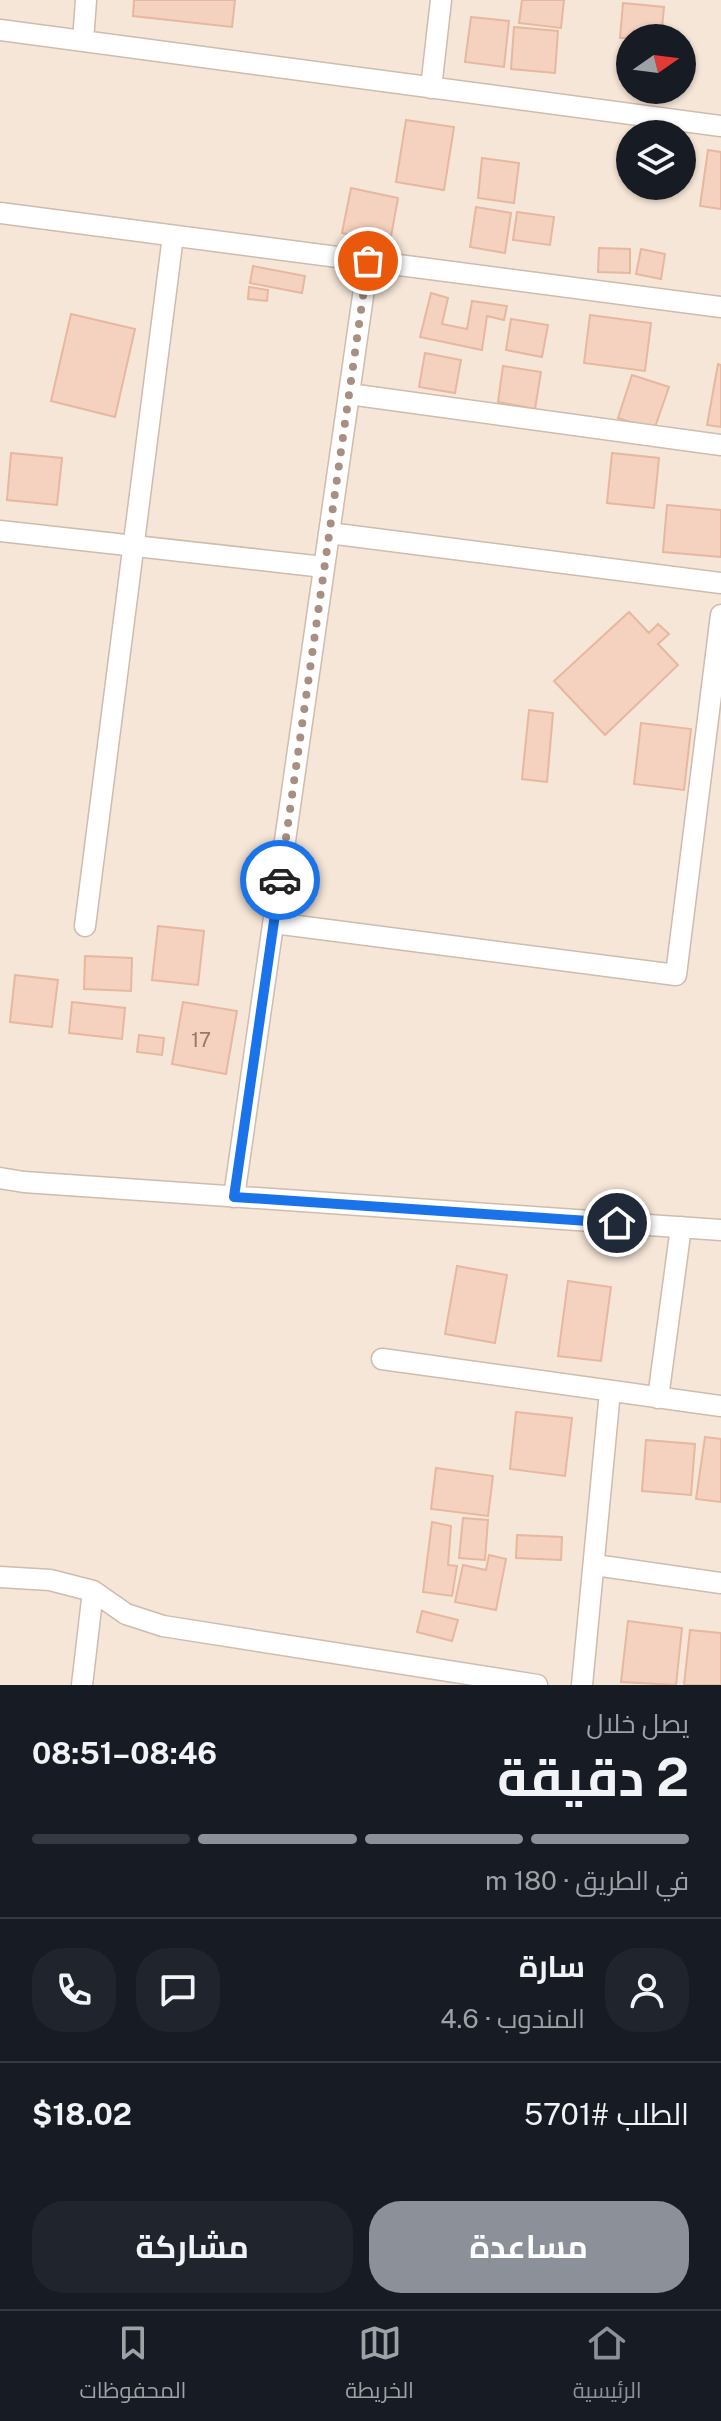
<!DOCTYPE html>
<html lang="ar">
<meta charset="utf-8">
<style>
:root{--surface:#171b24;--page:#20242c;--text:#f1f3f6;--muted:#9ea1a6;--line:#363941;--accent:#8c9099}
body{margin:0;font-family:"Public Sans",Cairo,sans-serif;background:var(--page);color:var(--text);direction:rtl;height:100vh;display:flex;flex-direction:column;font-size:30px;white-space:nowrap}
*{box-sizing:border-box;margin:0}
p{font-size:26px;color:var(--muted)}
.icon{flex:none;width:44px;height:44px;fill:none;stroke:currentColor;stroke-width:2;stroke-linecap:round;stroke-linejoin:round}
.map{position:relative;height:1685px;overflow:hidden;direction:ltr}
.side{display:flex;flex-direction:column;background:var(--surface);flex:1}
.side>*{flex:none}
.needle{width:52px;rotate:76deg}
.fabs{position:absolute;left:616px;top:24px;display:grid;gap:16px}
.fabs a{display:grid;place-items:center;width:80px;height:80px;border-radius:50%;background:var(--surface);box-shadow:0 2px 6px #0004;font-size:40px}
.pin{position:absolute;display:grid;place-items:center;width:68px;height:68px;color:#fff;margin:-34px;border:4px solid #fff;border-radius:50%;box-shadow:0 2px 8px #0007}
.courier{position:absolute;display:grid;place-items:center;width:80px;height:80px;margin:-40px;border:6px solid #1a73e8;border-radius:50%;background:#fff;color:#222;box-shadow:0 2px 10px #0007}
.headline em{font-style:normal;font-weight:700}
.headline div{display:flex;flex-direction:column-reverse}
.headline{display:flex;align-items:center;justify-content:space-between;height:136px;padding:0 32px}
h1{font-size:52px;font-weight:700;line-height:60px}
.bar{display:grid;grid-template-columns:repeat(4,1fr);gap:12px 8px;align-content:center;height:96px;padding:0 32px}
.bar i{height:10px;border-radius:6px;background:var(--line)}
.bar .active{background:var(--accent)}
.bar p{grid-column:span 4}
.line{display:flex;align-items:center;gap:20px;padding:0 32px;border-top:2px solid var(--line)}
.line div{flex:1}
.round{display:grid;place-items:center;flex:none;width:84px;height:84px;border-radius:32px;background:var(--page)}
.cta{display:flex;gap:16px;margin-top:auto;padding:16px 32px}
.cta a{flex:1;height:92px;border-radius:32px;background:var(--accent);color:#fff;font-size:32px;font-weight:700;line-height:92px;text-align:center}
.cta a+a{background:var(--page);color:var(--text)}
.menu{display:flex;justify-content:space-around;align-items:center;height:112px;border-top:2px solid var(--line);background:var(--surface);font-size:22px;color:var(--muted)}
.menu a{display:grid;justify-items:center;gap:4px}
.menu .active{color:var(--accent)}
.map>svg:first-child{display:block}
</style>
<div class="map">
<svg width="721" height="1685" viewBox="0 0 721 1685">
<rect width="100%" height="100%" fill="#fdf4e9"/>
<path fill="#f5e6d7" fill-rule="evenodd" d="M0 0H721V1685H0ZM630 38H682V90H630ZM630 134H682V186H630Z"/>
<path fill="#f4d2bf" stroke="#e7b79f" stroke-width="2" d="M134 0H235L232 27 133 16Z
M522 0H564L561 28 519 23Z
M623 3 664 7 661 38H620Z
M471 17 509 21 504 67 465 62Z
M514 27 558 31 555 73 511 69Z
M406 120 454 127 444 190 396 182Z
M708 150 721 152V209L700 206Z
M482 158 519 163 514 203 478 198Z
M351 188 398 198 390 242 342 233Z
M476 207 511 213 505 253 470 247Z
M517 212 554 217 550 245 513 240Z
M599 248 630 249V273L598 272Z
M641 249 665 254 661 279 636 274Z
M253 266 305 276 302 293 250 283Z
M249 287 268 290 267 301 248 299Z
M431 293 448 298 442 324 467 329 472 301 507 306 504 320 487 316 482 350 420 337Z
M71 314 135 329 115 417 51 401Z
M590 315 651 323 645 371 584 363Z
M511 319 548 325 542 357 506 350Z
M425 353 461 360 455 393 419 387Z
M718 364 721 365V427L707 425Z
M503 366 541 372 535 409 498 402Z
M632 375 669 387 654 430 618 418Z
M11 453 62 458 57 505 7 500Z
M612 453 659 458 654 508 607 503Z
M667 505 721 510V557L663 552Z
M629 612 649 633 658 624 669 634 658 644 678 665 605 735 554 681Z
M529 710 553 713 547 782 522 779Z
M641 723 691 729 684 790 634 784Z
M158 926 204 931 198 985 152 980Z
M85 956 132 958 131 991 84 989Z
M15 975 58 980 52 1027 10 1022Z
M72 1002 125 1008 122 1039 69 1033Z
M183 1002 237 1011 226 1074 172 1064Z
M139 1035 164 1038 162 1055 137 1052Z
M457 1266 507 1275 495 1343 445 1334Z
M568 1281 611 1287 601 1361 558 1356Z
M516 1412 572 1418 565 1476 510 1469Z
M705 1437 721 1439V1502L696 1499Z
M646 1440 695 1444 691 1495 642 1491Z
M436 1468 493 1476 488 1516 431 1509Z
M463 1518 488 1520 485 1560 459 1558Z
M432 1522 451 1526 448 1565 457 1566 452 1596 423 1592Z
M517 1535 562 1537 561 1560 516 1558Z
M489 1555 506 1559 496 1610 455 1602 463 1565 486 1570Z
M422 1611 458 1620 452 1641 417 1632Z
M628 1621 682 1628 676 1685 621 1682Z
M690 1630 721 1633V1685H684Z"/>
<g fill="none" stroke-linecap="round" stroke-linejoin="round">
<g stroke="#d0bbad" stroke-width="23">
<path id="street" d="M0 30 721 126
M83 41 86 0
M431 88 441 0
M0 213 721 307
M349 394 721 445
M0 531 324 567
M329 533 721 583
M274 923 676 975 721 615
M85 926 173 236
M0 1178 24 1182 721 1230
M234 1197 368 261
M382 1359 721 1406
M658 1398 681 1227
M595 1565 721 1583
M0 1577 50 1580 93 1591 126 1614 163 1626 537 1685
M82 1685 93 1591
M582 1685 610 1391"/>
</g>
<use href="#street" stroke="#fff" stroke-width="20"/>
</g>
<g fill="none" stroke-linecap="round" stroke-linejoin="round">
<path stroke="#a78f82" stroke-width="8" stroke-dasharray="0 14.4" d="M280 880 368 261"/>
<path stroke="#1a73e8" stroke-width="10" d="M280 880 234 1197 617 1223"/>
</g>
<g text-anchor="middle" stroke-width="6" stroke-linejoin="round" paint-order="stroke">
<g font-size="20" fill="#987768">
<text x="201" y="1047">17</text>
</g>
</g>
</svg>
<div class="fabs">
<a><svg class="needle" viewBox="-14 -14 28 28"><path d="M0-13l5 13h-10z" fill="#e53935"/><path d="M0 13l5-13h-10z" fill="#9ea1a6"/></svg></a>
<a><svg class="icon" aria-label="layers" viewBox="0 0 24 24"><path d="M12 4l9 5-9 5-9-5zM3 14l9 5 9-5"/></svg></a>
</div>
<div class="pin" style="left:368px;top:261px;background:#ea580c"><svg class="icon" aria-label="bag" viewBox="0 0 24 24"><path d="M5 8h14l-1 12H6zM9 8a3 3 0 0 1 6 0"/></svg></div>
<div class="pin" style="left:617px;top:1223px;background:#1f2937"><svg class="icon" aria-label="home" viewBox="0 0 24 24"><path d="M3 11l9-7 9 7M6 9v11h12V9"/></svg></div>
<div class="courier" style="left:280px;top:880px"><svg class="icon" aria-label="car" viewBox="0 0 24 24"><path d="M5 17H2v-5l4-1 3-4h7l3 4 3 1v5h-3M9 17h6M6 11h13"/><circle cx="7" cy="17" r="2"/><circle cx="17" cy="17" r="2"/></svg></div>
</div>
<section class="side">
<div class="headline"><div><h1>2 دقيقة</h1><p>يصل خلال</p></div><em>08:46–08:51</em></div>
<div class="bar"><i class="active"></i><i class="active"></i><i class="active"></i><i></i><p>في الطريق · 180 m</p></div>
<div class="line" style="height:144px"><a class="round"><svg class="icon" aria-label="person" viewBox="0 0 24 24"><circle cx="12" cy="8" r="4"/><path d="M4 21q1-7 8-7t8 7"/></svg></a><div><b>سارة</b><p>المندوب · 4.6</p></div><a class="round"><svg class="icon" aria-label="chat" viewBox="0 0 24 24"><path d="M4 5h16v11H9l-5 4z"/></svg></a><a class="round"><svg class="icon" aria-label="phone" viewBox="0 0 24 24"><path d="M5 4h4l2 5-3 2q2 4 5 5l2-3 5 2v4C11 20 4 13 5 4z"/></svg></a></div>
<div class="line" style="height:104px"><div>الطلب #5701</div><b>$18.02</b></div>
<div class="cta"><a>مساعدة</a><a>مشاركة</a></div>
</section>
<nav class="menu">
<a class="active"><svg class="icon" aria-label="home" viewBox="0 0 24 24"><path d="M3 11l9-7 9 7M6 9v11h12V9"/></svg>الرئيسية</a>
<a><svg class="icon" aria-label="map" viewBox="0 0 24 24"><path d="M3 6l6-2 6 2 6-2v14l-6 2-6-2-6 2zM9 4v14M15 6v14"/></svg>الخريطة</a>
<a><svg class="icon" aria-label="saved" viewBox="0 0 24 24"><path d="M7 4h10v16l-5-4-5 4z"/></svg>المحفوظات</a>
</nav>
